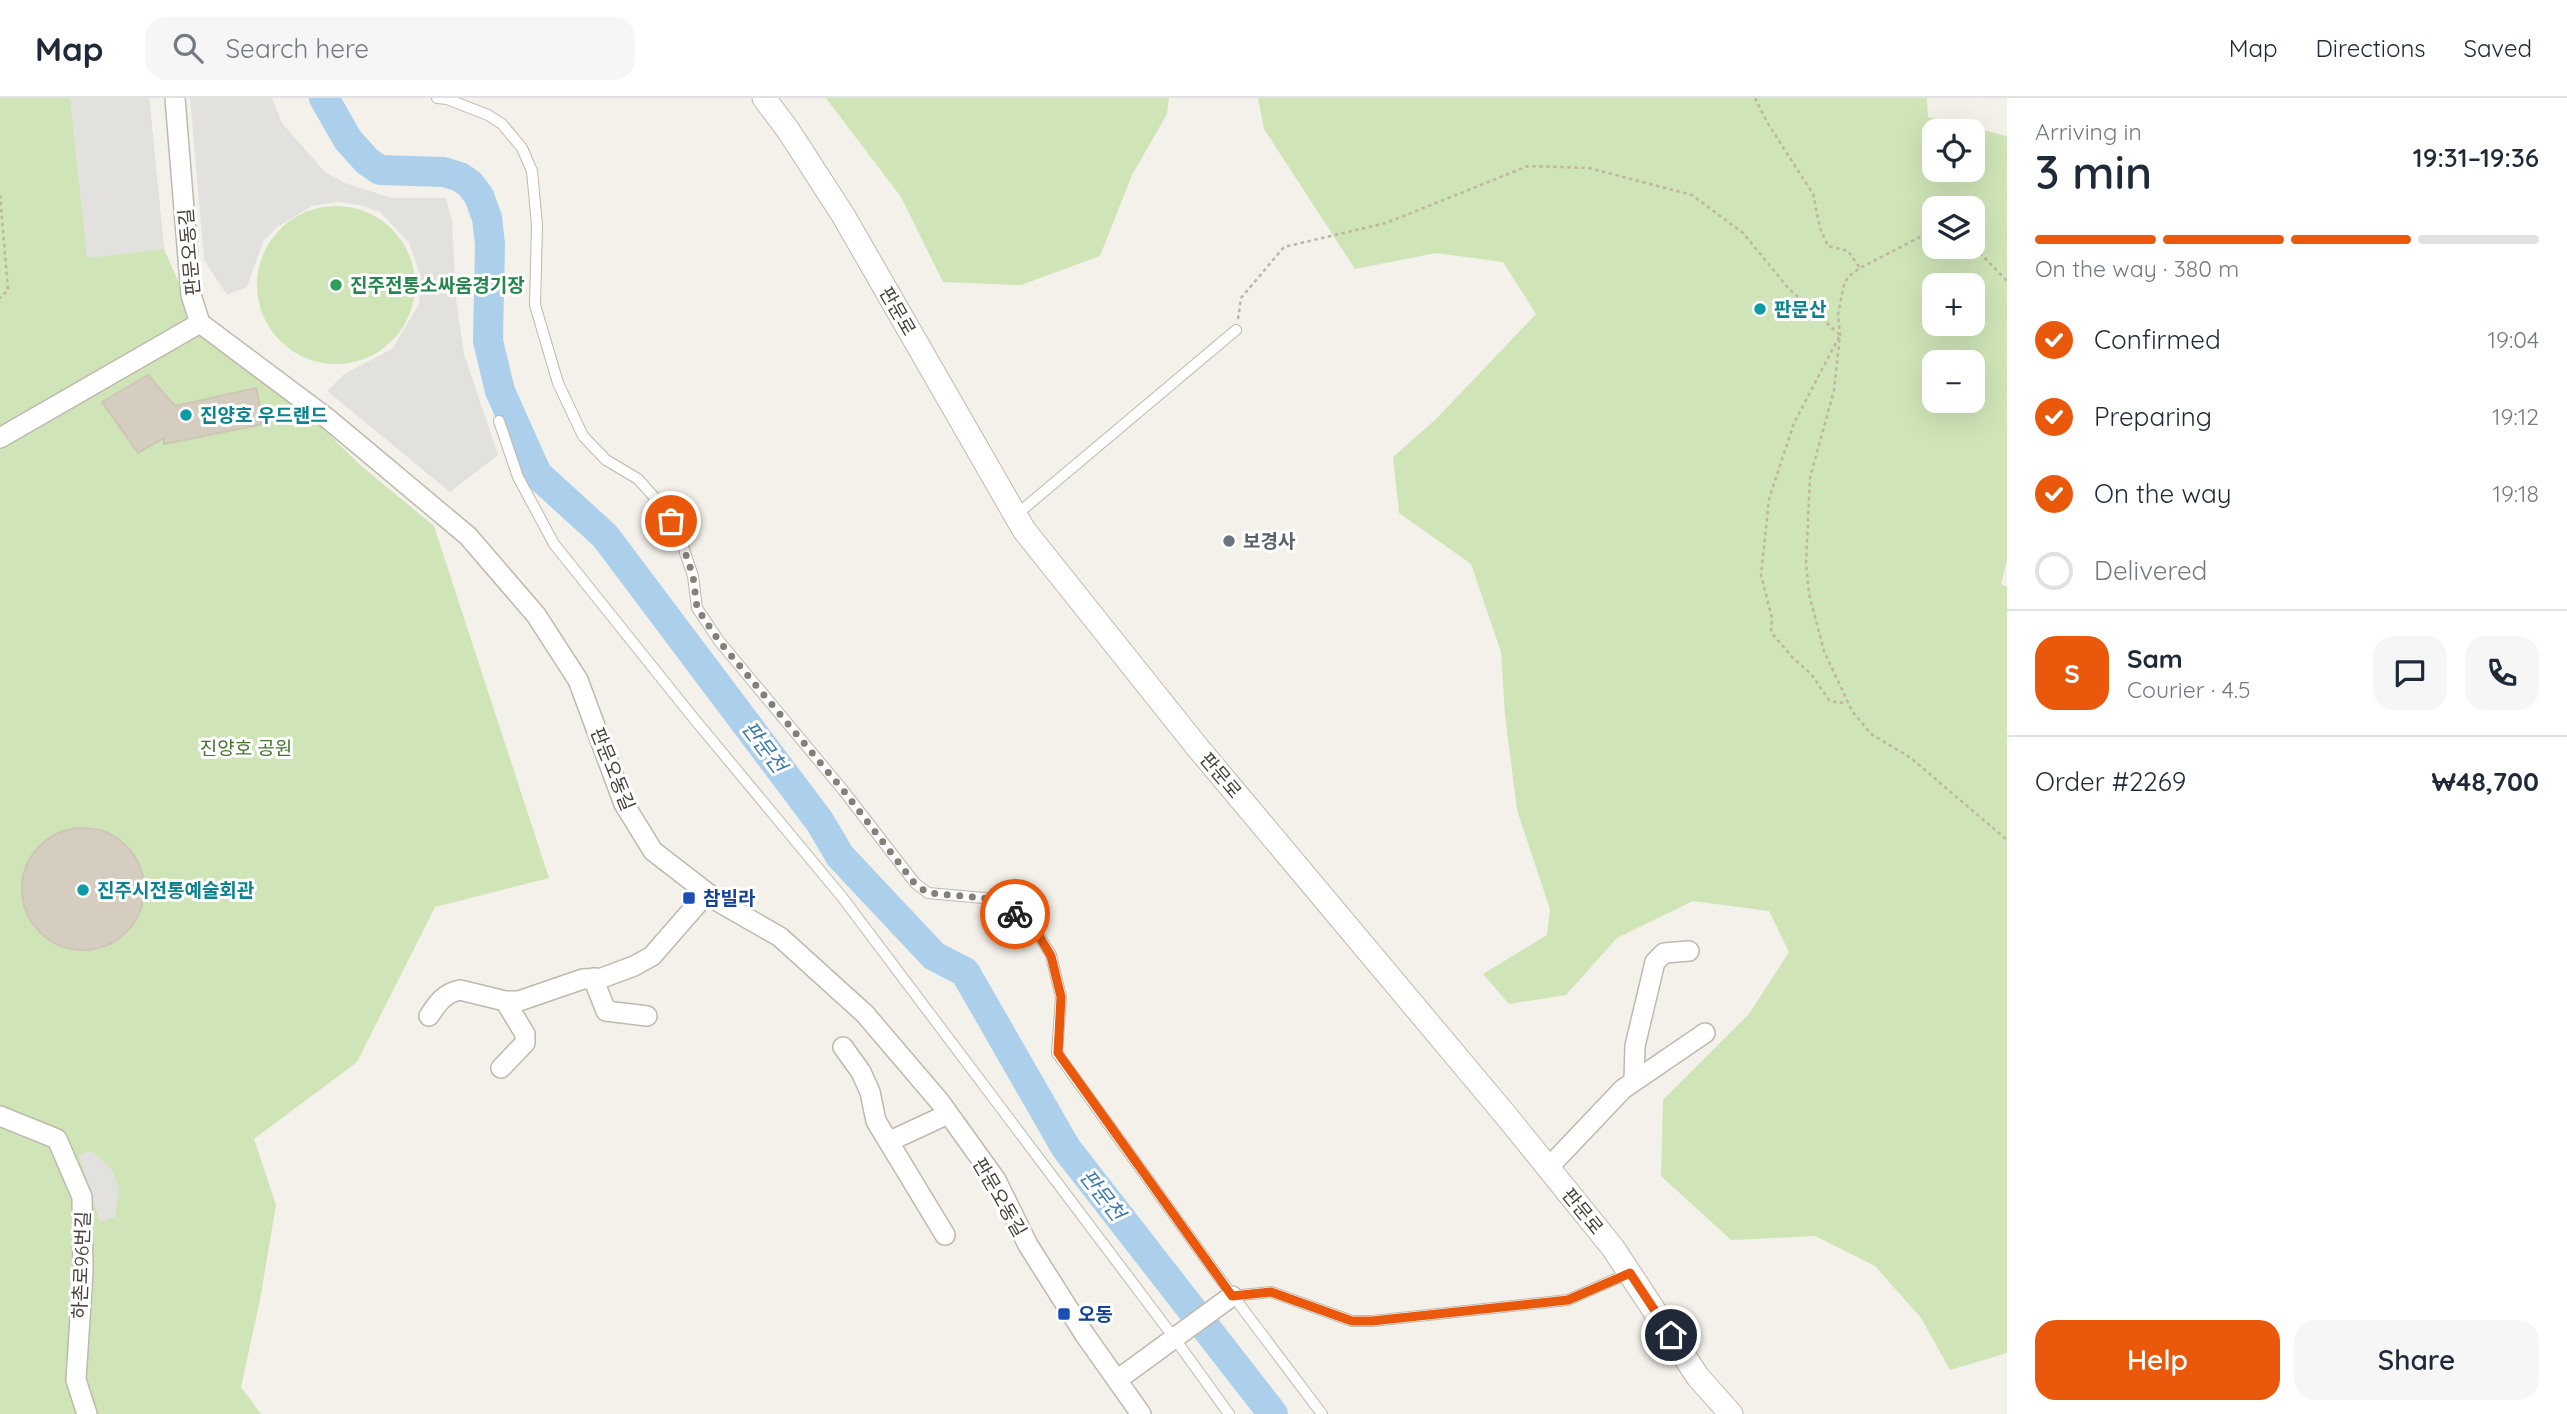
<!DOCTYPE html>
<meta charset="utf-8">
<style>
:root{--surface:#fff;--page:#f6f6f7;--text:#1f2937;--muted:#747a83;--line:#e0e1e3;--accent:#ea580c}
body{margin:0;font-family:Quicksand,"Noto Sans KR",sans-serif;background:var(--page);color:var(--text);height:100vh;display:flex;flex-direction:column;font-size:26px;white-space:nowrap}
*{box-sizing:border-box;margin:0}
p{font-size:23px;color:var(--muted)}
.icon{flex:none;width:38px;height:38px;fill:none;stroke:currentColor;stroke-width:2;stroke-linecap:round;stroke-linejoin:round}
.map{position:relative;flex:1;overflow:hidden}
.drawer{display:flex;flex-direction:column;background:var(--surface);width:560px}
.drawer>*{flex:none}
.controls{position:absolute;left:1922px;top:21px;display:grid;gap:14px}
.controls a{display:grid;place-items:center;width:63px;height:63px;border-radius:14px;background:var(--surface);box-shadow:0 7px 28px #0002;font-size:35px}
.pin{position:absolute;display:grid;place-items:center;width:60px;height:60px;color:#fff;margin:-30px;border:4px solid #fff;border-radius:50%;box-shadow:0 2px 7px #0007}
.courier{position:absolute;display:grid;place-items:center;width:70px;height:70px;margin:-35px;border:5px solid #ea580c;border-radius:50%;background:#fff;color:#222;box-shadow:0 2px 9px #0007}
.summary em{font-style:normal;font-weight:600}
.summary div{display:flex;flex-direction:column-reverse}
.summary{display:flex;align-items:center;justify-content:space-between;height:119px;padding:0 28px}
h1{font-size:46px;font-weight:600;line-height:52px}
.bar{display:grid;grid-template-columns:repeat(4,1fr);gap:10px 7px;align-content:center;height:84px;padding:0 28px}
.bar i{height:9px;border-radius:5px;background:var(--line)}
.bar .current{background:var(--accent)}
.bar p{grid-column:span 4}
.line{display:flex;align-items:center;gap:18px;padding:0 28px;border-top:2px solid var(--line)}
.line div{flex:1}
.round{display:grid;place-items:center;flex:none;width:74px;height:74px;border-radius:21px;background:var(--page)}
ol{padding:0 28px;list-style:none}
li{display:flex;align-items:center;gap:21px;height:77px}
li p{margin-inline-start:auto}
li .icon{padding:7px;border-radius:50%;background:var(--accent);color:#fff;stroke-width:4}
li:last-child{color:var(--muted)}
li i{width:38px;height:38px;border:4px solid var(--line);border-radius:50%}
.primary-button{display:flex;gap:14px;margin-top:auto;padding:14px 28px}
.primary-button a{flex:1;height:80px;border-radius:21px;background:var(--accent);color:#fff;font-size:28px;font-weight:600;line-height:80px;text-align:center}
.primary-button a+a{background:var(--page);color:var(--text)}
header{display:flex;align-items:center;gap:42px;box-sizing:border-box;height:98px;padding:0 35px;background:var(--surface);border-bottom:2px solid var(--line)}
header strong{font-size:33px}
nav{display:flex;gap:38px;margin-inline-start:auto;font-size:24px}
.search{width:490px;height:63px;background:var(--page);display:flex;align-items:center;gap:18px;box-sizing:border-box;padding:0 24px;border-radius:21px;color:var(--muted);font-size:26px}
main{display:flex;flex:1;min-height:0}
.map>svg:first-child{display:block}
</style>
<header>
<strong>Map</strong>
<div class="search"><svg class="icon" aria-label="search" viewBox="0 0 24 24"><circle cx="10" cy="10" r="6"/><path d="M15 15l6 6"/></svg>Search here</div>
<nav><a>Map</a><a>Directions</a><a>Saved</a></nav>
</header>
<main>
<div class="map">
<svg width="2007" height="1316" viewBox="0 0 2007 1316">
<rect width="100%" height="100%" fill="#f4f1ea"/>
<path fill="#cfe5b7" fill-rule="evenodd" d="M0 0H149L164 151 199 231 299 307 360 367 434 428 549 780 435 809 357 964 254 1041 276 1107 260 1202 241 1289 261 1316H0Z
M826 0H1169L1167 16 1132 77 1100 158 1021 187 943 184 901 99Z
M1258 0H1927L1928 19 2007 38V462L2001 486 2007 489V1255L1950 1272 1921 1220 1875 1168 1815 1138 1731 1142 1661 1078 1663 1002 1749 916 1789 854 1769 813 1693 803 1617 840 1566 897 1509 906 1483 876 1547 837 1550 811 1517 712 1505 617 1501 554 1471 466 1399 415 1393 359 1436 321 1536 216 1503 164 1436 155 1355 171 1264 31ZM1934 33H1972V72H1934ZM1934 110H1972V149H1934ZM1972 187V226H1934V187ZM1972 264V303H1934V264Z
M257 187a79 79 0 1 1 158 0a79 79 0 1 1-158 0Z"/>
<path fill="#e3e1de" d="M70 0H149L164 151 87 160Z
M190 0H272L282 25 325 74 345 85 392 100H446L452 122 456 201 464 256 498 357 450 394 327 293 344 276 392 251 419 206 420 176 409 145 380 114 360 107 338 104 312 108 276 130 263 144 247 189 227 197 204 162Z
M92 1053 111 1070 119 1091 115 1119 100 1124 79 1057Z"/>
<g fill="none" stroke-linecap="round" stroke-linejoin="round">
<path stroke="#acd0eb" stroke-width="30" d="M324 0 348 42 367 63 380 72 444 74 460 79 470 86 479 98 487 120 490 146 488 243 500 293 537 376 605 438 820 724 840 758 934 858 965 874 1066 1050 1273 1316"/>
</g>
<path fill="#d5cdc0" stroke="#cfc5b4" stroke-width="2" d="M148 277 175 308 256 290 264 326 164 346V340L138 355 102 304Z
M22 791a61 61 0 1 1 122 0a61 61 0 1 1-122 0Z"/>
<g fill="none" stroke-linecap="round" stroke-linejoin="round">
<g stroke="#bfb9ad" stroke-width="12">
<path id="service" d="M437 0 447 1 488 17 502 26 522 50 532 73 537 127 535 207 558 285 583 338 606 362 638 381 663 409 679 437 693 478 697 510 719 543 843 692 915 785 928 795 984 800 1007 809 1035 831 1051 857 1061 899 1057 955 1215 1174 1322 1316
M499 323 518 379 554 446 691 617 842 799 1175 1241 1229 1316
M1016 417 1236 232
M1232 1198 1271 1194 1352 1223H1372L1568 1202 1629 1175"/>
</g>
<g stroke="#bfb9ad" stroke-width="22">
<path id="minor" d="M175 0 191 197 200 225 327 320 468 438 536 517 578 582 624 706 653 753 719 804 780 839 865 916 940 1004 996 1082 1028 1147 1085 1237 1141 1316
M0 340 200 225
M593 880 606 913 647 918
M429 918C437 906 444 895 460 892L505 903H519L583 881 602 880 634 868 652 858 707 795
M843 949 861 974 870 994 876 1023 945 1137
M501 970 525 945V936L505 903
M1634 983 1635 948 1655 864 1664 855 1689 853
M0 1018 57 1041 82 1099 83 1173 76 1282 87 1316
M890 1043 948 1016
M1548 1070 1623 991 1705 935
M1117 1282 1232 1198"/>
</g>
<g stroke="#bfb9ad" stroke-width="25">
<path id="tertiary" d="M764 0 788 32 843 117 1024 432 1198 650 1508 1020 1613 1150 1698 1279 1731 1316"/>
</g>
<path stroke="#bfb5a0" stroke-width="2.5" stroke-dasharray="3.5 3.5" stroke-linecap="butt" d="M1755 0 1767 24 1813 96 1820 130 1828 148 1848 153 1860 170
M0 97 8 192 0 200
M1934 139 1922 138 1860 170 1848 179 1844 186 1838 217 1840 237 1834 292 1810 380 1806 465 1809 496 1824 553 1852 613 1871 636 1911 660 2007 742
M1960 149 1978 153 2007 183
M1238 221 1241 200 1284 149 1386 125 1528 68 1589 70 1692 97 1743 135 1789 191 1840 237
M1839 239 1794 325 1769 401 1761 477 1772 520 1771 534 1792 559 1811 576 1829 602 1838 605 1848 604"/>
<use href="#service" stroke="#fff" stroke-width="10"/>
<use href="#minor" stroke="#fff" stroke-width="19"/>
<use href="#tertiary" stroke="#fff" stroke-width="23"/>
</g>
<g fill="none" stroke-linecap="round" stroke-linejoin="round">
<path stroke="#847f77" stroke-width="7" stroke-dasharray="0 12.6" d="M671 423 679 436 693 478 697 510 719 543 843 692 915 786 928 795 984 800 1007 809 1015 816"/>
<path stroke="#ea580c" stroke-width="9" d="M1015 816 1035 831 1051 858 1061 899 1058 955 1232 1198 1271 1194 1352 1223H1372L1568 1202 1630 1175 1671 1237"/>
</g>
<circle fill="#2e9e5b" stroke="#fff" stroke-width="2.5" cx="336" cy="187" r="7"/>
<g fill="#0f9aa8" stroke="#fff" stroke-width="2.5">
<circle cx="1760" cy="211" r="7"/>
<circle cx="186" cy="317" r="7"/>
<circle cx="83" cy="792" r="7"/>
</g>
<circle fill="#6b7280" stroke="#fff" stroke-width="2.5" cx="1229" cy="443" r="7"/>
<g fill="#1a4fb4" stroke="#fff" stroke-width="2.5">
<rect x="682" y="793" width="14" height="14" rx="3.5"/>
<rect x="1057" y="1209" width="14" height="14" rx="3.5"/>
</g>
<g text-anchor="middle" stroke-width="6" stroke-linejoin="round" paint-order="stroke">
<g font-size="19" fill="#474239" stroke="#fff">
<text transform="translate(189 154) rotate(-95)" y="7">판문오동길</text>
<text transform="translate(898 213) rotate(60)" y="7">판문로</text>
<text transform="translate(613 671) rotate(68)" y="7">판문오동길</text>
<text transform="translate(1221 677) rotate(50)" y="7">판문로</text>
<text transform="translate(1000 1099) rotate(60)" y="7">판문오동길</text>
<text transform="translate(1583 1113) rotate(51)" y="7">판문로</text>
<text transform="translate(81 1167) rotate(-88)" y="7">하촌로96번길</text>
</g>
<g font-size="19" font-weight="bold" fill="#27864d" stroke="#fff" text-anchor="start">
<text x="350" y="194">진주전통소싸움경기장</text>
</g>
<g font-size="19" font-weight="bold" fill="#0d838f" stroke="#fff" text-anchor="start">
<text x="1774" y="218">판문산</text>
<text x="200" y="324">진양호 우드랜드</text>
<text x="97" y="799">진주시전통예술회관</text>
</g>
<g font-size="19" font-weight="bold" fill="#5b616d" stroke="#fff" text-anchor="start">
<text x="1243" y="450">보경사</text>
</g>
<g font-size="19" fill="#497530" stroke="#fff">
<text x="246" y="657">진양호 공원</text>
</g>
<g font-size="19" font-weight="bold" fill="#164399" stroke="#fff" text-anchor="start">
<text x="703" y="807">참빌라</text>
<text x="1078" y="1223">오동</text>
</g>
<g font-size="21" font-style="italic" fill="#397aac" stroke="#fff">
<text transform="translate(764 649) rotate(53)" y="7">판문천</text>
<text transform="translate(1102 1097) rotate(52)" y="7">판문천</text>
</g>
</g>
</svg>
<div class="controls">
<a><svg class="icon" aria-label="locate" viewBox="0 0 24 24"><circle cx="12" cy="12" r="6"/><path d="M12 2v4M12 18v4M2 12h4M18 12h4"/></svg></a>
<a><svg class="icon" aria-label="layers" viewBox="0 0 24 24"><path d="M12 4l9 5-9 5-9-5zM3 14l9 5 9-5"/></svg></a>
<a>+</a>
<a>−</a>
</div>
<div class="pin" style="left:671px;top:423px;background:#ea580c"><svg class="icon" aria-label="bag" viewBox="0 0 24 24"><path d="M5 8h14l-1 12H6zM9 8a3 3 0 0 1 6 0"/></svg></div>
<div class="pin" style="left:1671px;top:1237px;background:#1f2937"><svg class="icon" aria-label="home" viewBox="0 0 24 24"><path d="M3 11l9-7 9 7M6 9v11h12V9"/></svg></div>
<div class="courier" style="left:1015px;top:816px"><svg class="icon" aria-label="bike" viewBox="0 0 24 24"><circle cx="6" cy="16" r="4"/><circle cx="18" cy="16" r="4"/><path d="M6 16l4-8h5l3 8M10 8l3 8H6M13 5h3"/></svg></div>
</div>
<section class="drawer">
<div class="summary"><div><h1>3 min</h1><p>Arriving in</p></div><em>19:31–19:36</em></div>
<div class="bar"><i class="current"></i><i class="current"></i><i class="current"></i><i></i><p>On the way · 380 m</p></div>
<ol>
<li><svg class="icon" aria-label="check" viewBox="0 0 24 24"><path d="M5 12l5 5 9-10"/></svg>Confirmed<p>19:04</p></li>
<li><svg class="icon" aria-label="check" viewBox="0 0 24 24"><path d="M5 12l5 5 9-10"/></svg>Preparing<p>19:12</p></li>
<li><svg class="icon" aria-label="check" viewBox="0 0 24 24"><path d="M5 12l5 5 9-10"/></svg>On the way<p>19:18</p></li>
<li><i></i>Delivered</li>
</ol>
<div class="line" style="height:126px"><b class="round" style="background:var(--accent);color:#fff">S</b><div><b>Sam</b><p>Courier · 4.5</p></div><a class="round"><svg class="icon" aria-label="chat" viewBox="0 0 24 24"><path d="M4 5h16v11H9l-5 4z"/></svg></a><a class="round"><svg class="icon" aria-label="phone" viewBox="0 0 24 24"><path d="M5 4h4l2 5-3 2q2 4 5 5l2-3 5 2v4C11 20 4 13 5 4z"/></svg></a></div>
<div class="line" style="height:91px"><div>Order #2269</div><b>₩48,700</b></div>
<div class="primary-button"><a>Help</a><a>Share</a></div>
</section>
</main>
